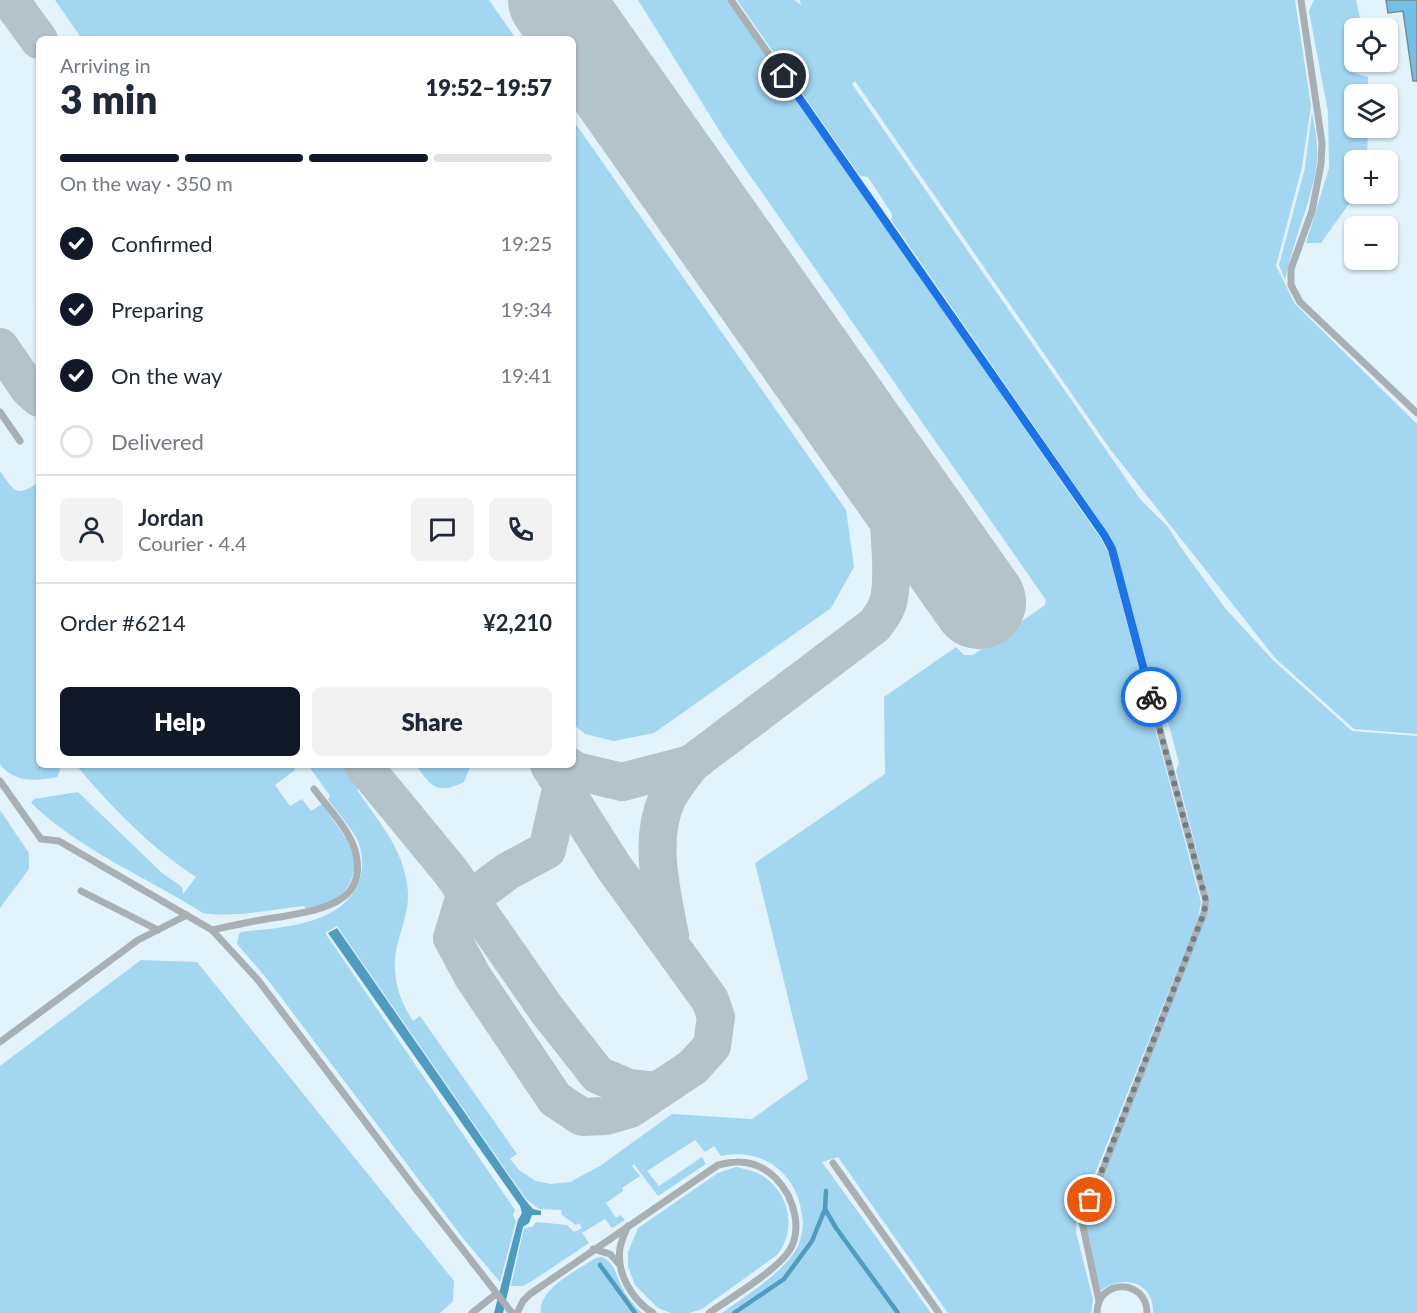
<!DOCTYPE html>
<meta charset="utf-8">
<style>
:root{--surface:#fff;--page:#f2f2f3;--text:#1f2937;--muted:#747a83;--line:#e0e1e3;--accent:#111827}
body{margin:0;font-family:Lato,sans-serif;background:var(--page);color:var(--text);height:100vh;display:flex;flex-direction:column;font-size:22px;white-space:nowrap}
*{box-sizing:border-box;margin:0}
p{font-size:20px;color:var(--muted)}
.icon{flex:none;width:33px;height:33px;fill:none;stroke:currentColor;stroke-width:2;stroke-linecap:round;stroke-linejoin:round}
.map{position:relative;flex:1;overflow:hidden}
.panel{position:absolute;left:36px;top:36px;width:540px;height:732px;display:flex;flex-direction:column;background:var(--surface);border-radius:9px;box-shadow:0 2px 4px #0004}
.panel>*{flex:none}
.controls{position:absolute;left:1344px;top:18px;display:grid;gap:12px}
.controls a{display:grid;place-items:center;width:54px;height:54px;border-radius:9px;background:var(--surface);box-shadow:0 2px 4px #0004;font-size:30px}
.pin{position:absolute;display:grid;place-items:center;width:51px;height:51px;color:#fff;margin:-26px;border:3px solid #fff;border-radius:50%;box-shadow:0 2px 6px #0007}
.courier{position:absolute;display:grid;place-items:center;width:60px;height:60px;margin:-30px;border:4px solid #1a73e8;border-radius:50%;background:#fff;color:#222;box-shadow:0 2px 8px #0007}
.headline em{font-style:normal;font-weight:800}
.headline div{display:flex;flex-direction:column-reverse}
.headline{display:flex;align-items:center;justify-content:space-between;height:102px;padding:0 24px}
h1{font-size:39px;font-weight:800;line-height:45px}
.bar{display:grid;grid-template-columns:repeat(4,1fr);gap:9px 6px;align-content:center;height:72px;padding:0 24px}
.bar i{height:8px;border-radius:4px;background:var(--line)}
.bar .selected{background:var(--accent)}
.bar p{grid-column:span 4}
.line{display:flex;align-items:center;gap:15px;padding:0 24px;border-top:2px solid var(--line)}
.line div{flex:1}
.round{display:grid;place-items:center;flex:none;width:63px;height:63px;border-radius:9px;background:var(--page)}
ol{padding:0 24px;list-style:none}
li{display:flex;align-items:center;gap:18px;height:66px}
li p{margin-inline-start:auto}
li .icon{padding:6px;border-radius:50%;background:var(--accent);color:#fff;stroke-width:4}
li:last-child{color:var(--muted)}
li i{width:33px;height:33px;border:3px solid var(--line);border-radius:50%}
.cta{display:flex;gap:12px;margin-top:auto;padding:12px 24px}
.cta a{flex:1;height:69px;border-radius:9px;background:var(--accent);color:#fff;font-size:24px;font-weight:800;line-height:69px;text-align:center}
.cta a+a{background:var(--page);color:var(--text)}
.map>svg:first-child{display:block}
</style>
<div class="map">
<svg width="1417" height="1313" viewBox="0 0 1417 1313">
<rect width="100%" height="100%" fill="#e2f3fc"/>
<path fill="#a2d6f1" d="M55 0H489L516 39H82Z
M638 0H728L1103 542 1109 555 1201 902 1198 919 1077 1218 1076 1232 1093 1300 1091 1313H948L838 1157 822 1162 931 1313H722C746 1295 784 1273 798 1246 802 1237 804 1226 802 1215 797 1173 763 1147 721 1156L714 1146 705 1152 695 1140 647 1171 659 1186 702 1157 706 1164 658 1196 634 1164 632 1166 640 1176 622 1188 623 1191 606 1203 616 1218 621 1215 625 1220 612 1228 605 1219 582 1233 589 1243 532 1281 523 1286H511L524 1228 532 1227 536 1222 567 1225 574 1232 582 1228 579 1223 576 1225 562 1215 561 1210 539 1209 526 1199 337 926 325 933 515 1210 513 1215 516 1221 500 1282 462 1237 268 980 237 944 239 934 241 932C282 927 341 926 359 882 364 868 363 850 356 837 348 824 337 812 328 799L330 796 308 765 351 769 363 786 357 790C376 818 400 845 406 878 412 905 403 921 397 946 391 973 398 999 413 1021L420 1016 517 1154 510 1159 520 1171 536 1181 551 1184 570 1182 600 1166 672 1114 752 1119 808 1079 755 863 885 774 884 697 956 647 964 655H973L1045 605 1046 600 724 138Z
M737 0H794L801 5 800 0H1295L1311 106 1302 167 1276 266 1295 304 1417 424V734L1354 729 1276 659 1110 449 855 81 852 84 1140 499 1168 527 1182 549 1225 608 1273 660 1352 731 1417 736V1313H1153C1154 1281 1122 1274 1100 1291L1085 1219 1208 910 1210 902 1176 771 1179 763 1168 722 1161 718 1111 537 892 221V214L868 177 860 176Z
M1314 0H1356L1362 28H1354V45L1346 54 1348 71 1368 77V94H1354V128H1368L1367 160H1354L1356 194 1321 243H1306L1329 168 1328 112 1309 11Z
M1312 112C1315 129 1319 146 1317 163 1311 204 1293 240 1285 280L1279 265 1305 168Z
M573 120 846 510 854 567 831 608 654 733 614 741 585 734 573 724Z
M0 471C15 492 16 498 39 482V765H59L60 771 57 777C36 781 14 783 0 764Z
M76 765H293L295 770 275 785 290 806 302 799 311 811 322 804C331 818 343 832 351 848 361 868 349 894 329 904 322 907 313 907 306 909L304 906C274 909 233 918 203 913 146 877 80 850 31 803L34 799 78 792 162 873 182 887 183 894 196 877C150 847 111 807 76 765Z
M416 765H471L464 782C437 795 431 787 416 765Z
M0 810 29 853V869L0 908Z
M141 960 197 962 454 1281 453 1301 440 1313H0V1066Z
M736 1167C745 1169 755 1171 763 1176 790 1194 797 1230 777 1255L702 1309 689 1313H671L658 1308 635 1285 628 1267V1252L638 1228 718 1173Z
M602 1257C615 1263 615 1273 621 1285 626 1296 634 1305 642 1313H541C538 1288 578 1270 596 1258Z"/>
<path fill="#4f9cc0" d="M337 928 526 1201 533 1209 541 1211V1215H532L529 1223 523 1227 503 1313H494L518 1220 522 1213 520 1206 328 933Z"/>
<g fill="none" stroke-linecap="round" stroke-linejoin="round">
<path stroke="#4f9cc0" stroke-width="4.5" d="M826 1191 825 1209 836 1228 898 1313
M600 1265 635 1313
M734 1313 784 1279 812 1241 825 1209"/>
<path stroke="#b4c2ca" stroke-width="38" d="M10 0 39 40
M0 347 29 389 39 398
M363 765 451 872 547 1010 598 1075 629 1088 656 1091
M549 765 613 866 710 1000 716 1017 712 1046 693 1067 630 1109 606 1116 582 1117 555 1099 473 977 452 938 462 905 508 871 547 850 562 785
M567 765 576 771 622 782 691 764 875 625C879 619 885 612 887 605 897 582 886 491 882 464
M670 936C662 892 648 841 667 799 673 787 683 775 691 764"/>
<path stroke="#b4c2ca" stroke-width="94" d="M555 0 979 602"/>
</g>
<path fill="#72bee4" stroke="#798991" stroke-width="1.5" d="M1386 0H1417V81H1413L1403 11 1388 13Z"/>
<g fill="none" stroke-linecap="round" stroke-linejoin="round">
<path stroke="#a8b0b4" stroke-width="7" d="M731 0 1105 536 1111 549 1206 901 1204 913 1082 1222 1099 1301
M1301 0 1322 143 1321 164 1312 211 1291 269V285L1300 302 1417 413
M0 412 20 441
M0 781 41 839 59 841 212 930 258 980 415 1188 512 1313
M81 891 158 930
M212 930C235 925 257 920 280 917 318 910 370 904 355 850 348 828 328 808 314 789
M0 1042 138 940 187 915
M833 1163 939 1313
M628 1226C625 1233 621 1241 620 1248 616 1273 632 1300 653 1313
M593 1249 610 1254 619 1264
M472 1313 496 1294
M517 1313 523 1301 530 1294 718 1165C724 1164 730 1162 736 1162 768 1161 790 1188 795 1216 797 1227 796 1241 789 1251 777 1270 729 1299 709 1313
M1097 1313C1097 1278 1147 1278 1147 1313"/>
</g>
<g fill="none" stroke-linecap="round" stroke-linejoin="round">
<path stroke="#727d82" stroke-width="6" stroke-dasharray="0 10.8" d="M1090 1200 1204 913 1206 901 1151 697"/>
<path stroke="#1a73e8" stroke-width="8" d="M784 76 1105 536 1112 549 1151 697"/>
</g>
</svg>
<div class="controls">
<a><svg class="icon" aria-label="locate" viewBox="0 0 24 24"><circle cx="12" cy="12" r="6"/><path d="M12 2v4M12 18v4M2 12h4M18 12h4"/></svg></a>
<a><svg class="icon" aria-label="layers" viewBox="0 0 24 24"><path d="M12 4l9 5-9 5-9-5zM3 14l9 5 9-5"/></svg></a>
<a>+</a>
<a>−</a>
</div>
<div class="pin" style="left:1090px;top:1200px;background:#ea580c"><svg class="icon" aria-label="bag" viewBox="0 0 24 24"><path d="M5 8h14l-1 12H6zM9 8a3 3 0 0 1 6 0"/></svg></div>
<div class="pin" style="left:784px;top:76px;background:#1f2937"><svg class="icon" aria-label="home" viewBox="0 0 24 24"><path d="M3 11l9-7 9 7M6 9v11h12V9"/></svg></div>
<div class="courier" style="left:1151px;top:697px"><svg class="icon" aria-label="bike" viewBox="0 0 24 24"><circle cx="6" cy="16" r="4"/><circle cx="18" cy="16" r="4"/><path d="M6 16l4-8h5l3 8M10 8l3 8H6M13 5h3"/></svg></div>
<section class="panel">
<div class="headline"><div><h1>3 min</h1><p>Arriving in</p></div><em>19:52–19:57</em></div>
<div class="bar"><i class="selected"></i><i class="selected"></i><i class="selected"></i><i></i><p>On the way · 350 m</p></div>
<ol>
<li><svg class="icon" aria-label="check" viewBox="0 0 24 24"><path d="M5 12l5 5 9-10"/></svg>Confirmed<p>19:25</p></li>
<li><svg class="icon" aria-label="check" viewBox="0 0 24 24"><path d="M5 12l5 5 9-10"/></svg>Preparing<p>19:34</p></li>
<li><svg class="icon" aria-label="check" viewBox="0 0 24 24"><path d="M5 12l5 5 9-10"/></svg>On the way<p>19:41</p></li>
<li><i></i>Delivered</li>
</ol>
<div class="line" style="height:108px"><a class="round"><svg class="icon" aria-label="person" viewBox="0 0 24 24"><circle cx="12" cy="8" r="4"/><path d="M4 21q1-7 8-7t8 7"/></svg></a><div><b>Jordan</b><p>Courier · 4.4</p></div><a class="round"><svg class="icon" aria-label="chat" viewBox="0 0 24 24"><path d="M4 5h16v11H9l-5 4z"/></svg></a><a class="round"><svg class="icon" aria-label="phone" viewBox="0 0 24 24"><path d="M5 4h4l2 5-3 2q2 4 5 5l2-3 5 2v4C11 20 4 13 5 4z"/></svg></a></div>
<div class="line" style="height:78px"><div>Order #6214</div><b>¥2,210</b></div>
<div class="cta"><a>Help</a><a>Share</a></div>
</section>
</div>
